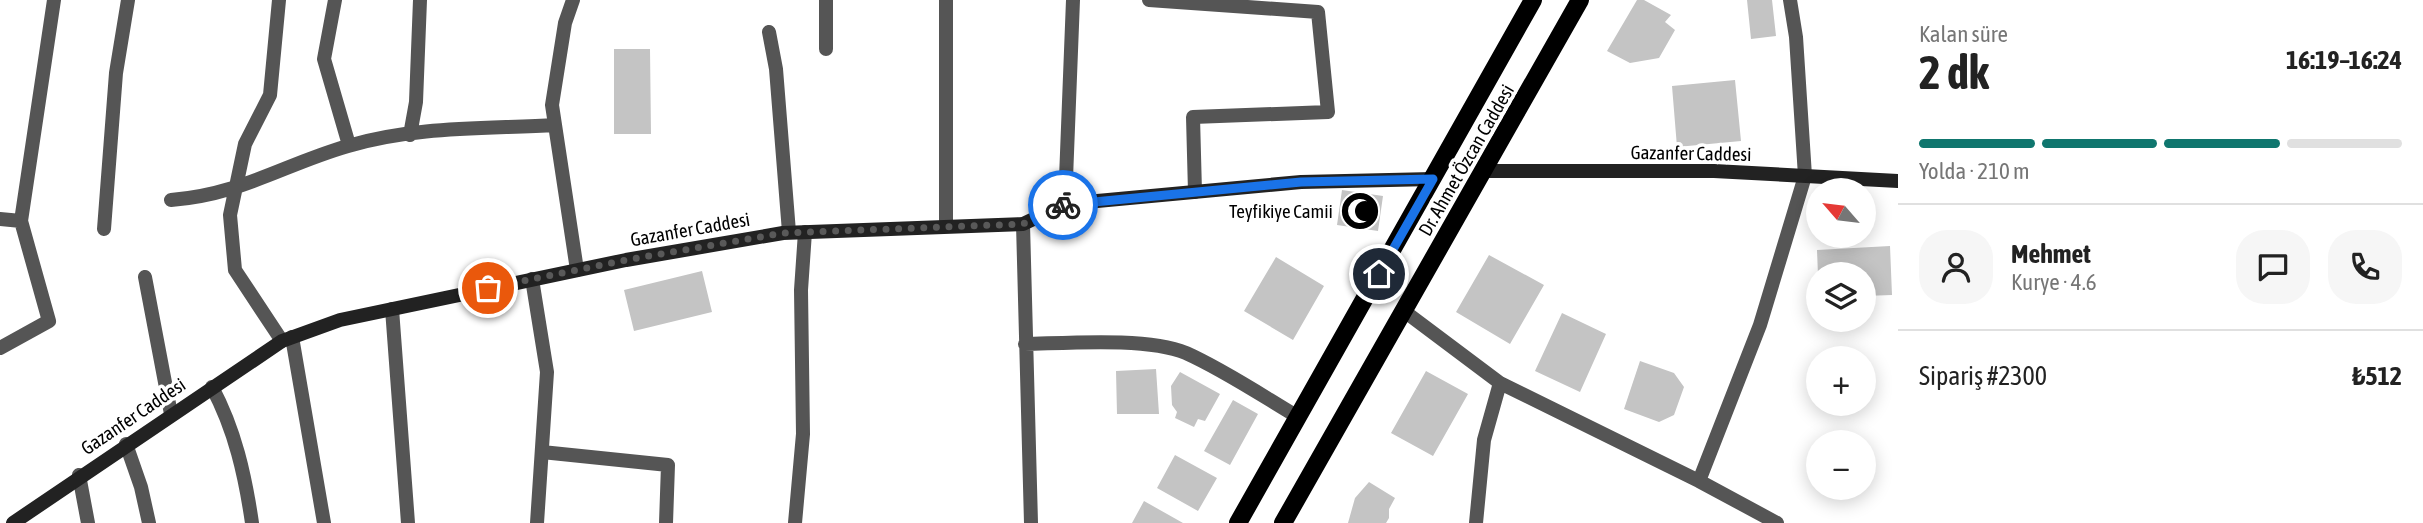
<!DOCTYPE html>
<html lang="tr">
<meta charset="utf-8">
<style>
:root{--surface:#fff;--page:#f6f6f6;--text:#222;--muted:#767676;--line:#e0e0e0;--accent:#0f766e}
body{margin:0;font-family:"Asap Condensed",sans-serif;background:var(--page);color:var(--text);height:100vh;display:flex;flex-direction:column;font-size:26px;white-space:nowrap}
*{box-sizing:border-box;margin:0}
p{font-size:23px;color:var(--muted)}
.icon{flex:none;width:38px;height:38px;fill:none;stroke:currentColor;stroke-width:2;stroke-linecap:round;stroke-linejoin:round}
.map{position:relative;flex:1;overflow:hidden}
.details{display:flex;flex-direction:column;background:var(--surface);width:525px}
.details>*{flex:none}
.needle{width:46px;rotate:298deg}
.fabs{position:absolute;left:1806px;top:178px;display:grid;gap:14px}
.fabs a{display:grid;place-items:center;width:70px;height:70px;border-radius:50%;background:var(--surface);box-shadow:0 4px 18px #0003;font-size:35px}
.pin{position:absolute;display:grid;place-items:center;width:60px;height:60px;color:#fff;margin:-30px;border:4px solid #fff;border-radius:50%;box-shadow:0 2px 7px #0007}
.courier{position:absolute;display:grid;place-items:center;width:70px;height:70px;margin:-35px;border:5px solid #1a73e8;border-radius:50%;background:#fff;color:#222;box-shadow:0 2px 9px #0007}
.overview em{font-style:normal;font-weight:700}
.overview div{display:flex;flex-direction:column-reverse}
.overview{display:flex;align-items:center;justify-content:space-between;height:119px;padding:0 21px}
h1{font-size:46px;font-weight:700;line-height:52px}
.bar{display:grid;grid-template-columns:repeat(4,1fr);gap:10px 7px;align-content:center;height:84px;padding:0 21px}
.bar i{height:9px;border-radius:5px;background:var(--line)}
.bar .current{background:var(--accent)}
.bar p{grid-column:span 4}
.line{display:flex;align-items:center;gap:18px;padding:0 21px;border-top:2px solid var(--line)}
.line div{flex:1}
.round{display:grid;place-items:center;flex:none;width:74px;height:74px;border-radius:28px;background:var(--page)}
main{display:flex;flex:1;min-height:0}
.map>svg:first-child{display:block}
</style>
<main>
<div class="map">
<svg width="1898" height="523" viewBox="0 0 1898 523">
<rect width="100%" height="100%" fill="#fff"/>
<path fill="#c4c4c4" d="M1637 0H1644L1671 15 1665 22 1675 30 1659 58 1630 63 1607 51Z
M1747 0H1772L1776 36 1751 39Z
M614 49H650L651 134H614Z
M1735 80 1741 141 1677 147 1672 86Z
M1342 190 1383 196 1378 231 1337 225Z
M1890 246 1892 295 1864 296V275H1818L1817 250Z
M1489 255 1544 285 1510 344 1456 312Z
M1276 257 1324 286 1293 340 1244 311Z
M702 271 712 312 634 331 624 290Z
M1562 313 1606 334 1580 392 1535 371Z
M1640 361 1674 373 1684 387 1674 415 1659 422 1624 409Z
M1156 369 1159 414H1117L1116 371Z
M1426 371 1468 394 1433 456 1391 433Z
M1180 372 1220 394 1205 421 1198 419 1194 427 1175 418 1177 412 1172 405 1171 386Z
M1233 400 1258 414 1230 465 1204 451Z
M1175 455 1217 478 1198 511 1157 488Z
M1369 482 1395 498 1389 509V518L1386 523H1348L1355 498Z
M1144 501 1183 523H1132Z"/>
<g fill="none" stroke-linecap="round" stroke-linejoin="round">
<path stroke="#555" stroke-width="14" d="M279 0 270 95 245 144 230 215 235 270 282 341
M335 0 324 59 349 145
M573 0 565 23 552 105 577 270
M826 0V49
M946 0V226
M1149 0 1318 12 1328 112 1193 117 1195 192
M769 32 776 69 789 232
M410 135 416 102 420 0
M171 200C240 195 285 164 348 146 414 126 487 129 555 125
M1065 204 1073 0
M0 219 21 221
M1023 224 1031 523
M104 229 116 73 128 0
M145 277 171 414
M532 279 547 372 537 523
M392 309 408 523
M1404 311 1500 383 1699 481 1777 523
M292 337 324 523
M1025 344C1069 343 1147 337 1186 353 1224 370 1261 395 1298 417
M0 348 49 321 21 221 54 0
M212 387C235 430 245 475 252 523
M126 444 141 487 149 523
M542 452 668 465 666 523
M79 475 88 523
M1699 481 1760 325 1805 176 1796 37 1790 0
M795 523 803 434 801 290 805 232
M1476 523 1484 440 1500 383"/>
<path stroke="#222" stroke-width="14" d="M1484 171H1714L1898 181
M13 523 282 341 340 320 626 260 783 233 1023 224 1065 204 1301 182 1433 179"/>
<path stroke="#000" stroke-width="18" d="M1238 523 1533 0
M1283 523 1580 0"/>
</g>
<g fill="none" stroke-linecap="round" stroke-linejoin="round">
<path stroke="#595959" stroke-width="7" stroke-dasharray="0 12.6" d="M488 288 626 260 783 233 1023 224 1063 205"/>
<path stroke="#1a73e8" stroke-width="9" d="M1063 205 1301 182 1433 179 1379 274"/>
</g>
<defs>
<g id="mosque-disc" transform="scale(2.0125)"><circle r="9.5" fill="#000" stroke="#fff"/><path d="M3.5-4.9A6 6 0 1 0 3.5 4.9A5 5 0 1 1 3.5-4.9Z" fill="#fff"/></g>
</defs>
<g fill-rule="evenodd">
<use href="#mosque-disc" x="1360" y="211"/>
</g>
<g text-anchor="middle" stroke-width="7" stroke-linejoin="round" paint-order="stroke">
<g font-size="19" fill="#000" stroke="#fff">
<text transform="translate(1691 153) rotate(1)" y="7">Gazanfer Caddesi</text>
<text transform="translate(1466 160) rotate(-60)" y="7">Dr. Ahmet Özcan Caddesi</text>
<text transform="translate(690 229) rotate(-10)" y="7">Gazanfer Caddesi</text>
<text transform="translate(133 416) rotate(-34)" y="7">Gazanfer Caddesi</text>
</g>
<g font-size="19" fill="#000" stroke="#fff" text-anchor="end">
<text x="1333" y="218">Teyfikiye Camii</text>
</g>
</g>
</svg>
<div class="fabs">
<a><svg class="needle" viewBox="-14 -14 28 28"><path d="M0-13l5 13h-10z" fill="#e53935"/><path d="M0 13l5-13h-10z" fill="#767676"/></svg></a>
<a><svg class="icon" aria-label="layers" viewBox="0 0 24 24"><path d="M12 4l9 5-9 5-9-5zM3 14l9 5 9-5"/></svg></a>
<a>+</a>
<a>−</a>
</div>
<div class="pin" style="left:488px;top:288px;background:#ea580c"><svg class="icon" aria-label="bag" viewBox="0 0 24 24"><path d="M5 8h14l-1 12H6zM9 8a3 3 0 0 1 6 0"/></svg></div>
<div class="pin" style="left:1379px;top:274px;background:#1f2937"><svg class="icon" aria-label="home" viewBox="0 0 24 24"><path d="M3 11l9-7 9 7M6 9v11h12V9"/></svg></div>
<div class="courier" style="left:1063px;top:205px"><svg class="icon" aria-label="bike" viewBox="0 0 24 24"><circle cx="6" cy="16" r="4"/><circle cx="18" cy="16" r="4"/><path d="M6 16l4-8h5l3 8M10 8l3 8H6M13 5h3"/></svg></div>
</div>
<section class="details">
<div class="overview"><div><h1>2 dk</h1><p>Kalan süre</p></div><em>16:19–16:24</em></div>
<div class="bar"><i class="current"></i><i class="current"></i><i class="current"></i><i></i><p>Yolda · 210 m</p></div>
<div class="line" style="height:126px"><a class="round"><svg class="icon" aria-label="person" viewBox="0 0 24 24"><circle cx="12" cy="8" r="4"/><path d="M4 21q1-7 8-7t8 7"/></svg></a><div><b>Mehmet</b><p>Kurye · 4.6</p></div><a class="round"><svg class="icon" aria-label="chat" viewBox="0 0 24 24"><path d="M4 5h16v11H9l-5 4z"/></svg></a><a class="round"><svg class="icon" aria-label="phone" viewBox="0 0 24 24"><path d="M5 4h4l2 5-3 2q2 4 5 5l2-3 5 2v4C11 20 4 13 5 4z"/></svg></a></div>
<div class="line" style="height:91px"><div>Sipariş #2300</div><b>₺512</b></div>
</section>
</main>
